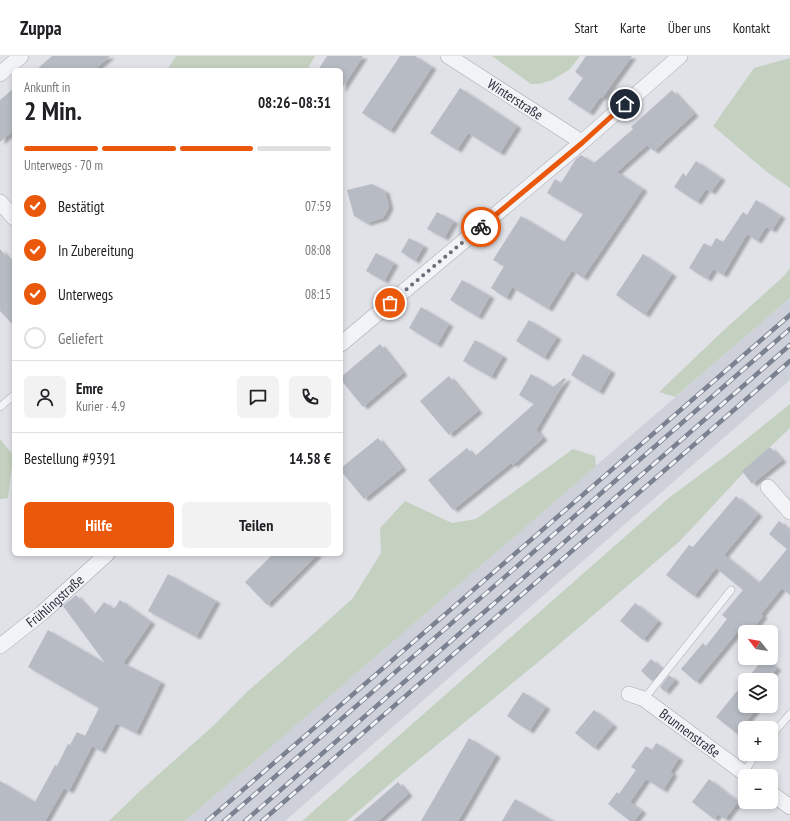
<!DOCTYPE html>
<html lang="de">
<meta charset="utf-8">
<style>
:root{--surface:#fff;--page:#f2f2f2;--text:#202124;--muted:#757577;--line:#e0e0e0;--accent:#ea580c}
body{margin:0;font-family:"PT Sans Narrow",sans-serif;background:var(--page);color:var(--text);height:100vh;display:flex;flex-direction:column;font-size:15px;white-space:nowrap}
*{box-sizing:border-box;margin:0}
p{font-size:13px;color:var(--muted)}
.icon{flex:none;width:22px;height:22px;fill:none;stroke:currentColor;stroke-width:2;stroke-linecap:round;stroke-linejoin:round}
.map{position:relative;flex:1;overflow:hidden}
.sheet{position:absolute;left:12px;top:12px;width:331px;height:488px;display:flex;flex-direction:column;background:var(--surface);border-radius:6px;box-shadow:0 2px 6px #0003}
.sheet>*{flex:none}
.needle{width:26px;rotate:301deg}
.controls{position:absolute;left:738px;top:569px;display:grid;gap:8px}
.controls a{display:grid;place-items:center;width:40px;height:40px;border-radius:6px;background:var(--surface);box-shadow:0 2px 6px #0003;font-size:20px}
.pin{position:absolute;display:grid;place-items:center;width:34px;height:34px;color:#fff;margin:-17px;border:2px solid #fff;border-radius:50%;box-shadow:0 1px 4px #0007}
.courier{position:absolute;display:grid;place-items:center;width:40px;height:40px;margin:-20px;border:3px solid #ea580c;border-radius:50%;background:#fff;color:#222;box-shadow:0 1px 5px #0007}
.summary em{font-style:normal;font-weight:700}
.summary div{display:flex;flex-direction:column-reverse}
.summary{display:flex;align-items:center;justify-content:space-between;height:68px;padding:0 12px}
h1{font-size:26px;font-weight:700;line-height:30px}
.bar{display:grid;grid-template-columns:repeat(4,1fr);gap:6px 4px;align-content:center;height:48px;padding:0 12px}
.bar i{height:5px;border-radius:3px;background:var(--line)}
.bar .selected{background:var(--accent)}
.bar p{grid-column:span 4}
.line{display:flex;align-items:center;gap:10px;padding:0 12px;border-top:1px solid var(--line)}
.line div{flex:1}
.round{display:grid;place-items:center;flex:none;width:42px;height:42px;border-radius:6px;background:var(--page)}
ol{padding:0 12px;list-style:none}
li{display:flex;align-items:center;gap:12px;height:44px}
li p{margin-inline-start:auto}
li .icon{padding:4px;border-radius:50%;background:var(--accent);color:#fff;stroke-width:4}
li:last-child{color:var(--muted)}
li i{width:22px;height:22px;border:2px solid var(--line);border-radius:50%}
.button{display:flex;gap:8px;margin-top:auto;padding:8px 12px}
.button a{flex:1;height:46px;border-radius:6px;background:var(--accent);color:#fff;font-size:16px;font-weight:700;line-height:46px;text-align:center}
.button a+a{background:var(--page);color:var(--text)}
header{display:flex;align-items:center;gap:24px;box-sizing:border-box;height:56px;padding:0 20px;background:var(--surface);border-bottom:1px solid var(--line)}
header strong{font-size:19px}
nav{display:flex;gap:22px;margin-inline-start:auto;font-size:14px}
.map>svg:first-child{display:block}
</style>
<header>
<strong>Zuppa</strong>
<nav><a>Start</a><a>Karte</a><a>Über uns</a><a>Kontakt</a></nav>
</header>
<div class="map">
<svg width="790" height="765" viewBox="0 0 790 765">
<defs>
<filter id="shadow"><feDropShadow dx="4.5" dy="2.5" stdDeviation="1" flood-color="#0004"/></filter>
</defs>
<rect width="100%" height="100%" fill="#e0e2e8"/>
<path fill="#ced1d9" d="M790 242V324L285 765H185Z"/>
<path fill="#c4d1c1" d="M176 0H315L307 14H167Z
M492 0H580L569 14 552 24 539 28H531Z
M790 2V132L767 116 713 70 754 12Z
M790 212V242L675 341 659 336 725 273 784 220Z
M790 348V372L748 412 680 485 542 603 399 720 347 765H302L670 441 728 398Z
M0 383 13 399 8 442 0 443Z
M573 393 595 400 596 410 185 765H109L141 734 213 670 248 635 312 579 353 542 381 497 380 472 405 445 452 467 476 463Z"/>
<path fill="#b7bbc4" filter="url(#shadow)" d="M52 0H110L94 14H36Z
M327 0H363L341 34V14H318Z
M400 0H415L432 11 390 75 362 57Z
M586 0H632L602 42 600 41 589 57 568 43 583 22 575 16Z
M14 32V74L0 86V44Z
M460 32 517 70 500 97 468 77 457 94 430 77Z
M672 34 694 58 654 95 647 89 617 116 643 133 583 222 572 214 548 253 512 231 506 242 491 232 504 210 493 204 521 160 564 186 583 158 547 137 555 123 561 127 576 103 581 99 594 107 633 73 631 71Z
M696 105 721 122 711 136 706 133 697 146 674 131 683 117 686 120Z
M372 128 385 135 389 151 383 162 367 167 354 160 347 134Z
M756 144 781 160 772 174 766 171 757 185 747 178 723 219 713 213 707 223 689 212 704 187 711 191 716 182 723 186 743 156 747 159Z
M437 156 454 165 444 182 427 173Z
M409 182 424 190 415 205 401 196Z
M0 193 14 209V270L0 255Z
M376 197 394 207 384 225 366 215Z
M643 198 672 218 645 259 616 239Z
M462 224 490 240 478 261 450 244Z
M421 251 449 268 437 289 409 272Z
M529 264 557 281 544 302 516 285Z
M475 284 503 300 491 321 463 305Z
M380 288 403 317 363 351 341 324V321Z
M583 298 611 315 599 336 571 319Z
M531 318 553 331 564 322 566 323 536 374 543 382 513 409 511 407 453 454 428 424 467 392 474 401 534 348 519 339Z
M449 320 478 355 449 379 420 345Z
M378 382 402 412 364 443 341 415V412Z
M770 391 782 404 752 428 742 415Z
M736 440 758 458 724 499 759 527 787 493 769 478 779 465 790 474V539L782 532 761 558 763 560 754 571 751 569 745 578 739 574 696 626 681 613 703 587 706 590 727 563 722 559 743 534 716 512 694 540 666 519 689 489 693 491Z
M273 498H318L267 549 245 526Z
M168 518 216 545 196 581 148 555Z
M76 539 94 559 104 546 114 553 120 544 151 566 123 607 161 626 136 677 116 667 101 695 92 690 69 735 64 732 45 765H0V725L35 746 55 709 57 710 68 688 70 689 77 676 85 680 99 652 28 611 48 574 105 607 63 550Z
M635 547 658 565 643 584 620 565Z
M764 602 777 612 767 624H746Z
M651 603 662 613 652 625 641 615Z
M669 619 675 624 665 636 660 631Z
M737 635 745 642V650H755L757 652 745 667V684L716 661Z
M523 636 546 651 529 675 507 660Z
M594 654 613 669 594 692 575 677Z
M469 682 496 699 465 753 458 765H421Z
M656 687 679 702 670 716 673 718 663 734 646 723 630 746 642 755 634 765H630L608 748 617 736 619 738 636 714 631 711 646 690 652 694Z
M709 723 738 746 725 763 718 758 714 763 692 746Z
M398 726 408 738 378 765H353Z
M515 743 553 765H502Z"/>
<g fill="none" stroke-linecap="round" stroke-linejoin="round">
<g stroke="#a6a9b2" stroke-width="8">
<path id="service" d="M0 351 14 339
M644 643 731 534
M771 680 790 658
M744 717 756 698"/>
</g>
<g stroke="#a6a9b2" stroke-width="16">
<g id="minor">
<path id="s1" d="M448 0 574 81 581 87"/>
<path d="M0 18 21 0"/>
<path d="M0 146 14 162"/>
<path d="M341 288 581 87 680 0"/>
<path d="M768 431 790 456"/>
<path id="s2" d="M0 590 42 557 107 498"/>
<path id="s3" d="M629 638 644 643 748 720"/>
<path d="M771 737 790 751"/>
</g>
</g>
<use href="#service" stroke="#f2f3f6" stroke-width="7"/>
<use href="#minor" stroke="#f2f3f6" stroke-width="15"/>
<g stroke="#7a8190" stroke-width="4.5">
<path id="rail" d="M207 765 790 259
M224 765 790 273
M245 765 790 289
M262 765 790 305"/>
</g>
<use href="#rail" stroke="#eff1f5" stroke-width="3" stroke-dasharray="9" stroke-linecap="butt"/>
</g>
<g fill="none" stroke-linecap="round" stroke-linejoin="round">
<path stroke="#6a6e7a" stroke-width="4" stroke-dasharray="0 7.2" d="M390 247 481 171"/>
<path stroke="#ea580c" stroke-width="5" d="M481 171 582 87 625 48"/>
</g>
<g text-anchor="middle" stroke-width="3" stroke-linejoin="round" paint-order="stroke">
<g font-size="14" fill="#2a2f3e" stroke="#eff1f5">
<text dy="5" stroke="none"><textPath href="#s1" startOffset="80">Winterstraße</textPath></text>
<text dy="5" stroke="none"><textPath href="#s2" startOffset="71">Frühlingstraße</textPath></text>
<text dy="5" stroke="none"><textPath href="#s3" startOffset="73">Brunnenstraße</textPath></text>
</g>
</g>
</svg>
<div class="controls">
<a><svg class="needle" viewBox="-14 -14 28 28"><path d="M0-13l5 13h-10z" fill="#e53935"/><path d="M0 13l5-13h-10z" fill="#757577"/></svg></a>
<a><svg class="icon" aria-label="layers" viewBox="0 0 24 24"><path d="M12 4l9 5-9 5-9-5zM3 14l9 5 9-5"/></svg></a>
<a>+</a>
<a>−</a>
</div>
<div class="pin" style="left:390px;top:247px;background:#ea580c"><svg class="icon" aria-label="bag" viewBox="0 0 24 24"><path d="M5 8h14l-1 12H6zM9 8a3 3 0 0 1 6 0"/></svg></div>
<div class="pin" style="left:625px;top:48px;background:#1f2937"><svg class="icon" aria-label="home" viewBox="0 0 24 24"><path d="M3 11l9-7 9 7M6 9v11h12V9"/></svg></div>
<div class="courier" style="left:481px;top:171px"><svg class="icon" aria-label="bike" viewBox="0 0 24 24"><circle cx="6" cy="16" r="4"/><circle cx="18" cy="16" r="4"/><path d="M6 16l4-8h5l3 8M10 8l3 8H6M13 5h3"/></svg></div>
<section class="sheet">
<div class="summary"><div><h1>2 Min.</h1><p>Ankunft in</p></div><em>08:26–08:31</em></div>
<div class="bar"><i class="selected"></i><i class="selected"></i><i class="selected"></i><i></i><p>Unterwegs · 70 m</p></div>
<ol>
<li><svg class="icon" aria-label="check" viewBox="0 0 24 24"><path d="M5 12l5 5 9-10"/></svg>Bestätigt<p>07:59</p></li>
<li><svg class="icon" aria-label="check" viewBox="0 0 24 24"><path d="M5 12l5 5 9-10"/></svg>In Zubereitung<p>08:08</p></li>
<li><svg class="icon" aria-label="check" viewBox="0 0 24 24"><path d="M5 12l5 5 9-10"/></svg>Unterwegs<p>08:15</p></li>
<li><i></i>Geliefert</li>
</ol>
<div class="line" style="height:72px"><a class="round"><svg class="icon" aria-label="person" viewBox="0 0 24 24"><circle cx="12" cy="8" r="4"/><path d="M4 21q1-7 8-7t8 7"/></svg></a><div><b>Emre</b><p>Kurier · 4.9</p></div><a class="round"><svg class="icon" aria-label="chat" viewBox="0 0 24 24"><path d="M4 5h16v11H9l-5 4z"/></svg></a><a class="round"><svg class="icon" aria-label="phone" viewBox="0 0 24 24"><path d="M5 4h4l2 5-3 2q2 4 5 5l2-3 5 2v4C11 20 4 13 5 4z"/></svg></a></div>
<div class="line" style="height:52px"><div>Bestellung #9391</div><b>14.58 €</b></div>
<div class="button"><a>Hilfe</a><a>Teilen</a></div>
</section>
</div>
